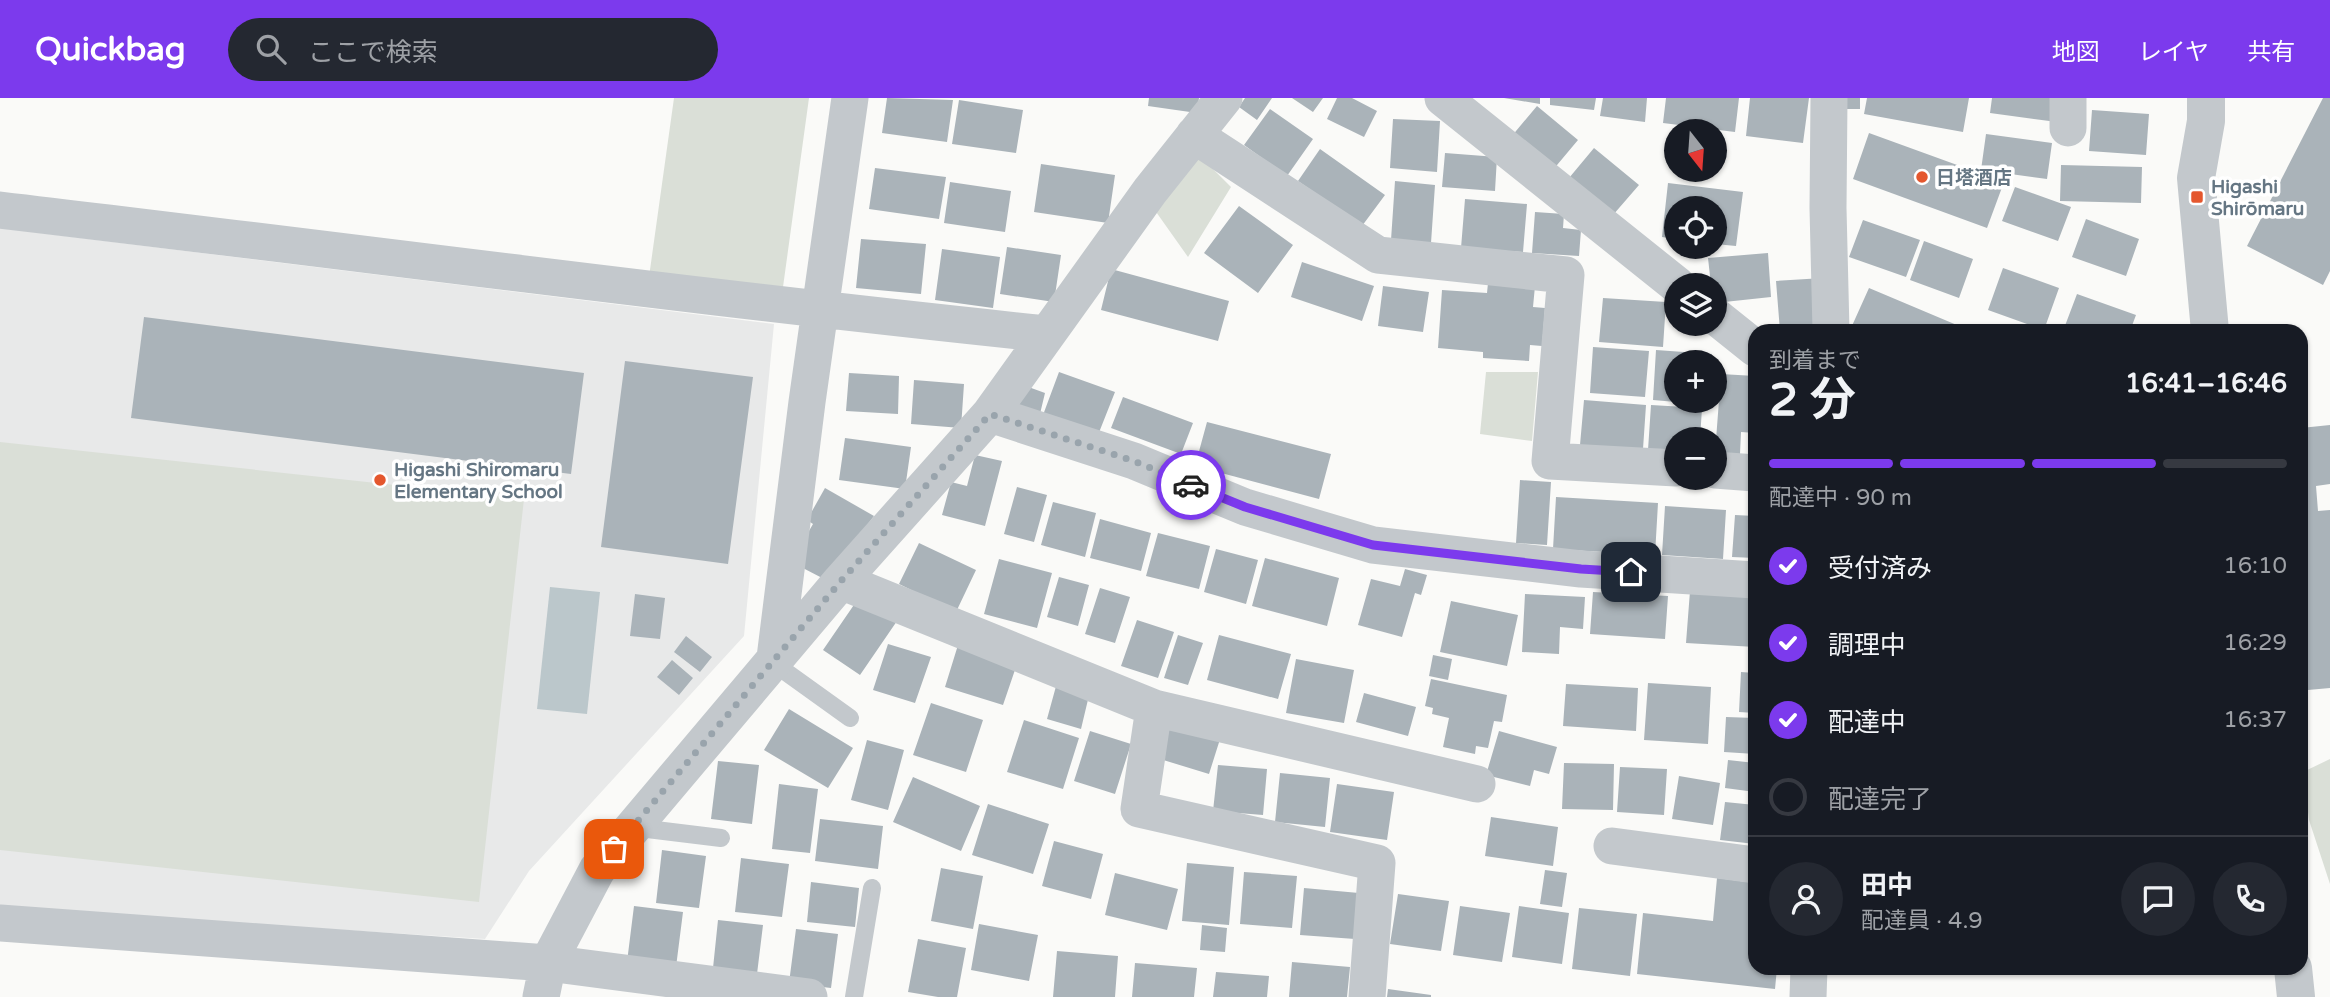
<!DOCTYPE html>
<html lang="ja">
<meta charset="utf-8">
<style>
:root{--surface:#171b24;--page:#242831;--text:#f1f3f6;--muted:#9ea1a6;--line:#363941;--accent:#7c3aed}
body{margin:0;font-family:"Varela Round","Noto Sans JP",sans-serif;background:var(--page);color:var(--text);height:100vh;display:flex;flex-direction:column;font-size:26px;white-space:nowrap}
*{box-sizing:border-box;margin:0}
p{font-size:23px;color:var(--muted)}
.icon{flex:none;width:38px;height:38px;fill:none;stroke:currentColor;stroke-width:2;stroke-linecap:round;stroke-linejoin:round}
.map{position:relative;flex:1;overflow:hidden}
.side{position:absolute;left:1748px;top:226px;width:560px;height:651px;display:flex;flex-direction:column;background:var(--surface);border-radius:21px;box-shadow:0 2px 5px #0004}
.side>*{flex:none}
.needle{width:46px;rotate:163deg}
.buttons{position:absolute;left:1664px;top:21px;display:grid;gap:14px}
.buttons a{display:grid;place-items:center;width:63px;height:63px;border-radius:50%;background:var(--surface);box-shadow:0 2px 5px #0004;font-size:35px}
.pin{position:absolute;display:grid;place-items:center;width:60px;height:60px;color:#fff;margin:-30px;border-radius:14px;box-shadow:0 4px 10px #0006}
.courier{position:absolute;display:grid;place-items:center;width:70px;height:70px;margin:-35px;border:5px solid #7c3aed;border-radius:50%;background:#fff;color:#222;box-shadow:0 2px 9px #0007}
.head em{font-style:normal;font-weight:700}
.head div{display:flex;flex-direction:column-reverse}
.head{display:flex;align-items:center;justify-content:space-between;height:119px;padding:0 21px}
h1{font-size:46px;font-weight:700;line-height:52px}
.bar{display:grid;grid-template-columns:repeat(4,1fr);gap:10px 7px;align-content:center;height:84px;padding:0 21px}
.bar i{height:9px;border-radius:5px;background:var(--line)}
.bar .current{background:var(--accent)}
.bar p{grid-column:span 4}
.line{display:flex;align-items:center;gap:18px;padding:0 21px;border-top:2px solid var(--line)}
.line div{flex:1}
.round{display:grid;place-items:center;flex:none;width:74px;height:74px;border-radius:37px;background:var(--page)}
ol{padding:0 21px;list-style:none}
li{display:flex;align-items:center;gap:21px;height:77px}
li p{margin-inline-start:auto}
li .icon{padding:7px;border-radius:50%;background:var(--accent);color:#fff;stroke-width:4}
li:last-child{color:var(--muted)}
li i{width:38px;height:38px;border:4px solid var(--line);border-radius:50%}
header{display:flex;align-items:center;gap:42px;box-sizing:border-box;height:98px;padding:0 35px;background:var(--accent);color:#fff}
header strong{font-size:33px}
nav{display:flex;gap:38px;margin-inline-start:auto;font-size:24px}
.search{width:490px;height:63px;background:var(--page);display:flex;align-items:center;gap:18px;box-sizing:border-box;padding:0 24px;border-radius:38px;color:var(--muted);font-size:26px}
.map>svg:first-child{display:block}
</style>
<header>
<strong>Quickbag</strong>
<div class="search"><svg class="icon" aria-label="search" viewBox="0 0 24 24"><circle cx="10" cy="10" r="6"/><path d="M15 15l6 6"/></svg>ここで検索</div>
<nav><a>地図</a><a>レイヤ</a><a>共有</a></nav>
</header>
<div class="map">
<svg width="2330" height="899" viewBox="0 0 2330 899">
<rect width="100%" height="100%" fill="#fafaf8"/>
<path fill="#e8e9e9" d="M0 130 774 226 744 538 529 773 485 841 0 810Z"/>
<path fill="#dadfd7" d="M674 0H809L783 189 759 186 758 192 649 179Z
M1198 56 1231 89 1188 159 1154 111Z
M1486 274H1538L1532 343 1480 336Z
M0 344 524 401 479 804 0 752Z
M2330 661V786L2309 722 2303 674Z"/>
<path fill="#bbc7cb" d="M550 489 600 494 587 616 537 611Z"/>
<path fill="#aab3b9" d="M887 0 953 2 947 44 882 35Z
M1149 0H1199L1197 15 1148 8Z
M1245 0H1272L1257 22 1239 9Z
M1292 0H1323L1313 14Z
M1337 0H1352L1377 13 1364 39 1327 21Z
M1504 0H1540V6Z
M1550 0H1596L1594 12 1550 7Z
M1603 0H1647L1645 24 1600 18Z
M1666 0H1739L1735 34 1663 25Z
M1750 0H1809L1803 45 1746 38Z
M1843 0H1860V11H1842Z
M1867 0H1969L1963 34 1864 16Z
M1992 0H2060L2057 24 1990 15Z
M2323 0H2330V173L2323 187 2247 148Z
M959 2 1023 12 1016 55 952 46Z
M1537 8 1578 42 1552 73 1511 39Z
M1270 11 1313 41 1287 78 1244 47Z
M2092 12 2149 16 2146 57 2089 53Z
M1393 21 1440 23 1437 74 1390 70Z
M1869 35 2004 84 1987 130 1853 81Z
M1986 36 2052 45 2047 81 1981 72Z
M1594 50 1639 87 1613 117 1569 80Z
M1320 51 1385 97 1362 128 1298 83Z
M1445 55 1497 59 1495 93 1442 89Z
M1041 66 1115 77 1108 125 1034 114Z
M2061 67 2142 69 2141 105 2060 103Z
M875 70 946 79 939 121 869 111Z
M1395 83 1435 87 1431 145 1391 142Z
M950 84 1011 93 1005 134 944 125Z
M1668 85 1743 94 1736 148 1715 146V110H1676V141L1662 139Z
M2015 89 2071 109 2058 143 2002 123Z
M1465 101 1527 106 1523 154 1461 150Z
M1239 108 1293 147 1258 195 1204 155Z
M1535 114 1564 116 1563 130 1581 132 1579 158 1532 155Z
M2086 121 2139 141 2126 178 2072 159Z
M1863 122 1920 142 1906 179 1849 159Z
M861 141 926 146 921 196 856 190Z
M1924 143 1973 161 1959 200 1910 182Z
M1007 149 1061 157 1054 204 1000 196Z
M942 151 1000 159 993 210 935 202Z
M1768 155 1771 199 1715 205V187H1711L1708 160Z
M1302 164 1374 188 1362 223 1291 199Z
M2003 170 2059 190 2044 232 1988 212Z
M1111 171 1229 203 1218 243 1101 212Z
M1823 180 1826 233H1780L1776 183Z
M1488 185 1535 188 1533 209 1545 210 1542 248 1530 247 1529 263 1483 260V254L1438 250 1442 192 1487 195Z
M1383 188 1429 194 1423 234 1378 228Z
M1869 190 1971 233H1858L1851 230Z
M2077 196 2136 217 2130 233H2063Z
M1603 200 1666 204 1663 249 1599 244Z
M144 219 584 275 571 376 131 320Z
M1593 249 1649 253 1645 299 1590 295Z
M1656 252 1712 256V264H1676V304L1653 302Z
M625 263 753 279 728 466 601 449Z
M1059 274 1115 294 1098 337 1043 317Z
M849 275 899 278 898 316 846 313Z
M1721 276 1755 278V335L1741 334 1740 356 1715 355Z
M914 282 964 286 961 330 911 326Z
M1023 287 1045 295 1039 320 1007 308Z
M1123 299 1193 325 1181 356 1111 330Z
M1584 302 1646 307 1643 351 1580 347Z
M1651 307 1702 310 1700 341H1676V354L1648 352Z
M1207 324 1331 356 1319 401 1195 368Z
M2330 327V386L2316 388 2318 413 2330 412V590L2308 592 2301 529V330Z
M845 340 911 349 905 391 839 382Z
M975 357 1002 363 985 428 942 417 951 384 967 388Z
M1520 382 1551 384 1547 447 1516 445Z
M1017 389 1047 397 1034 444 1004 436Z
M825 390 874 418 826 482 799 468 802 445 813 426 807 422Z
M1556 399 1658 405 1655 457 1553 451Z
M1053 404 1096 415 1085 459 1041 447Z
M1665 408 1726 412 1723 461 1662 457Z
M1735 417 1755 418V460L1732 459Z
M1100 421 1151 435 1141 473 1090 460Z
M1158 435 1210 448 1199 491 1146 478Z
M919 445 976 472 956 514 899 486Z
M1216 451 1258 462 1246 506 1204 494Z
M1265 460 1339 480 1327 528 1252 508Z
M999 461 1052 475 1037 530 984 516Z
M1405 471 1427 477 1421 497 1415 495 1402 539 1358 527 1371 481 1400 488Z
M1059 479 1089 487 1078 528 1047 519Z
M1100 490 1130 499 1115 545 1085 536Z
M1690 493 1755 496V549L1686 545Z
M1593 494 1668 498 1665 541 1590 536Z
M635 496 665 500 660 541 630 538Z
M1525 496 1585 499 1583 531 1560 529 1559 556 1522 554Z
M860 498 897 523 860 577 823 552Z
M1451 503 1518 517 1507 568 1440 554Z
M1137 522 1174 534 1158 580 1121 568Z
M1178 537 1203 545 1188 587 1164 580Z
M1219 537 1291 556 1278 601 1207 582Z
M686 538 712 559 700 574 674 554Z
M888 546 931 559 915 605 873 592Z
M958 547 1017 566 1003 607 945 589Z
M1433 557 1452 561 1448 582 1429 578Z
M1296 561 1354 572 1344 625 1286 615Z
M672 562 693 580 679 597 657 579Z
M1741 574 1755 575V615L1739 614Z
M1058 581 1091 589 1081 631 1047 621Z
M1431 581 1507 597 1502 624 1494 623 1488 650 1476 648 1475 656 1443 649 1449 620 1432 616 1433 610 1425 608Z
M1648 585 1711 589 1708 646 1644 642Z
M1566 586 1638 590 1636 633 1563 628Z
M1364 595 1416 609 1408 638 1356 624Z
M931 605 983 622 966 674 913 657Z
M789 611 853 650 828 690 764 652Z
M1726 619 1755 620V656L1724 654Z
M1024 622 1079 640 1063 691 1007 674Z
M1171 623 1221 638 1209 676 1160 661Z
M1090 633 1131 646 1115 696 1074 683Z
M1499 633 1557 649 1549 676 1534 672 1530 688 1486 677Z
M867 642 904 652 888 712 851 702Z
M1728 662 1755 665V694L1725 690Z
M718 663 759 667 752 726 711 721Z
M1564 665 1614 666 1613 712 1562 711Z
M1218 667 1267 671 1263 717 1213 713Z
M1620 669 1667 671 1664 717 1617 714Z
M1280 675 1330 680 1325 729 1275 724Z
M1679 678 1720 685 1713 727 1672 721Z
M913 679 980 708 961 753 893 724Z
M779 686 818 691 810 755 772 751Z
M1337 686 1394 694 1387 742 1330 734Z
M1725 704 1755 707V746L1720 742Z
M988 706 1049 726 1033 776 972 757Z
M1491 719 1558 729 1553 768 1485 758Z
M820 721 883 728 878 771 815 763Z
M1054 743 1103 756 1091 801 1042 788Z
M662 752 706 758 699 810 656 805Z
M741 760 789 766 782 819 735 814Z
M1187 765 1234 769 1229 827 1182 823Z
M941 770 983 778 973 831 931 823Z
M1545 772 1567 775 1562 809 1540 806Z
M1244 774 1297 778 1292 830 1240 826Z
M1115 775 1178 791 1167 832 1105 817Z
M1717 780 1755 785 1753 827H1755V870H1777L1775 891 1637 876 1643 815 1713 823Z
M811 784 859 790 855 829 807 824Z
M1304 790 1359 795 1355 841 1300 837Z
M1398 796 1449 803 1441 853 1390 846Z
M634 808 683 814 676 869 627 864Z
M1460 808 1510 815 1502 864 1453 857Z
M1519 808 1569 815 1562 866 1512 859Z
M1579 810 1637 816 1630 878 1572 871Z
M718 822 763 827 757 876 713 870Z
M979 826 1038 837 1029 883 971 872Z
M1202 827 1227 830 1225 854 1200 852Z
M796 831 838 836 831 890 789 885Z
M918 841 966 850 957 899H938L908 894Z
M1057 853 1118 858 1115 899H1053Z
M1292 864 1350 869 1347 899H1289Z
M1135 865 1197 870 1194 899H1132Z
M1216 874 1269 878 1267 899H1213Z
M1388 891 1431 897V899H1387Z"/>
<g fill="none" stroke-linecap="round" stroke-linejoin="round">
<path stroke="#c3c8cc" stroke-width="18" d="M772 564 850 620
M631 729 721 740
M854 899 872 790"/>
<path stroke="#c3c8cc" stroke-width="37" d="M1443 0 1677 187
M1829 0 1828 110 1831 233
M2068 0V30
M1194 37 1378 157 1566 177 1550 363 1676 370
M0 112C349 153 698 200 1047 236
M1715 218 1755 250
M990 316 1134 363 1245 409 1373 447 1581 471 1755 482
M1715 372 1755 375
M841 483 1154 610 1477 686
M775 560 807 304 850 0
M1154 610 1139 711 1377 765 1367 899
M1612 748 1755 767
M0 825 548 865 809 899
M541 899 548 865 597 772 841 483 990 316 1150 93 1224 0
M1808 899 1809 870"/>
<path stroke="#c3c8cc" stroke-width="38" d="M2206 0V23L2196 80 2210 233
M2293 870 2296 899"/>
</g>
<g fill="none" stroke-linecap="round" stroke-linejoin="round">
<path stroke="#99a4ac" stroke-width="7" stroke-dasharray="0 12.6" d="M614 751 841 483 990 316 1134 363 1191 387"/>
<path stroke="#7c3aed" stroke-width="9" d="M1191 387 1245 409 1373 447 1581 471 1631 474"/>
</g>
<g fill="#e4572e" stroke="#fff" stroke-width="2.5">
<circle cx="1922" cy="79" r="7"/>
<rect x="2190" y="92" width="14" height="14" rx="3.5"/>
<circle cx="380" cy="382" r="7"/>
</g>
<g text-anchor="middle" stroke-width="7" stroke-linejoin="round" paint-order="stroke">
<g font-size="19" font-weight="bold" fill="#657683" stroke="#fff" text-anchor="start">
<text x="1936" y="86">日塔酒店</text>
<text x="2211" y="95">Higashi<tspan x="2211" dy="22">Shirōmaru</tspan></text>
<text x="394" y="378">Higashi Shiromaru<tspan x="394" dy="22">Elementary School</tspan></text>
</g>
</g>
</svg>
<div class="buttons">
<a><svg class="needle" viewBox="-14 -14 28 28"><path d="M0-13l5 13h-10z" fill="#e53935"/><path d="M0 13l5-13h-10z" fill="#9ea1a6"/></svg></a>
<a><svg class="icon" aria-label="locate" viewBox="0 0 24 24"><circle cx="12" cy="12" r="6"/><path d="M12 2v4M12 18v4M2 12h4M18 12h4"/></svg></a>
<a><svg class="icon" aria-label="layers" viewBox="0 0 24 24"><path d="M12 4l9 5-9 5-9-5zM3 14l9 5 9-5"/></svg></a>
<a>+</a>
<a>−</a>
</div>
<div class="pin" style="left:614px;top:751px;background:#ea580c"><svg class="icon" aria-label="bag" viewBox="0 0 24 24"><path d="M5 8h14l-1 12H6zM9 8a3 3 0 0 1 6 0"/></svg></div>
<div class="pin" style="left:1631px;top:474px;background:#1f2937"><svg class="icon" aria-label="home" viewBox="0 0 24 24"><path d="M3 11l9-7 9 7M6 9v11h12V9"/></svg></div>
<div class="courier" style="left:1191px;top:387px"><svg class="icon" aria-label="car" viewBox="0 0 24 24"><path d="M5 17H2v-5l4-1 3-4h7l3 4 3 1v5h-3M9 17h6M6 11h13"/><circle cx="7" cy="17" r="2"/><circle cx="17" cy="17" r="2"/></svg></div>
<section class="side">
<div class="head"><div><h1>2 分</h1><p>到着まで</p></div><em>16:41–16:46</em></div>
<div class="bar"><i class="current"></i><i class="current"></i><i class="current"></i><i></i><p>配達中 · 90 m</p></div>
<ol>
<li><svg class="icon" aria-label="check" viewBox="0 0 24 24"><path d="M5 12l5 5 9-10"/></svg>受付済み<p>16:10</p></li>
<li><svg class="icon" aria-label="check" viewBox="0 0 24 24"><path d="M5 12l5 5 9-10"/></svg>調理中<p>16:29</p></li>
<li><svg class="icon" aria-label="check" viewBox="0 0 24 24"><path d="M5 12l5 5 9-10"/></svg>配達中<p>16:37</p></li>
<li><i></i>配達完了</li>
</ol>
<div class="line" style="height:126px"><a class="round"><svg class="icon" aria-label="person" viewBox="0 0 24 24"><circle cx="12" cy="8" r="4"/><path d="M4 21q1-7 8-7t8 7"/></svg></a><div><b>田中</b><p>配達員 · 4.9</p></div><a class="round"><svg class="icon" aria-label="chat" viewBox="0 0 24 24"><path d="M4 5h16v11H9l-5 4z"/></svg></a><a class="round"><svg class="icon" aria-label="phone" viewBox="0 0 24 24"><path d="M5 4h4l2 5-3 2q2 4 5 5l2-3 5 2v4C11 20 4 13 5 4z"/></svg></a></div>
</section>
</div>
